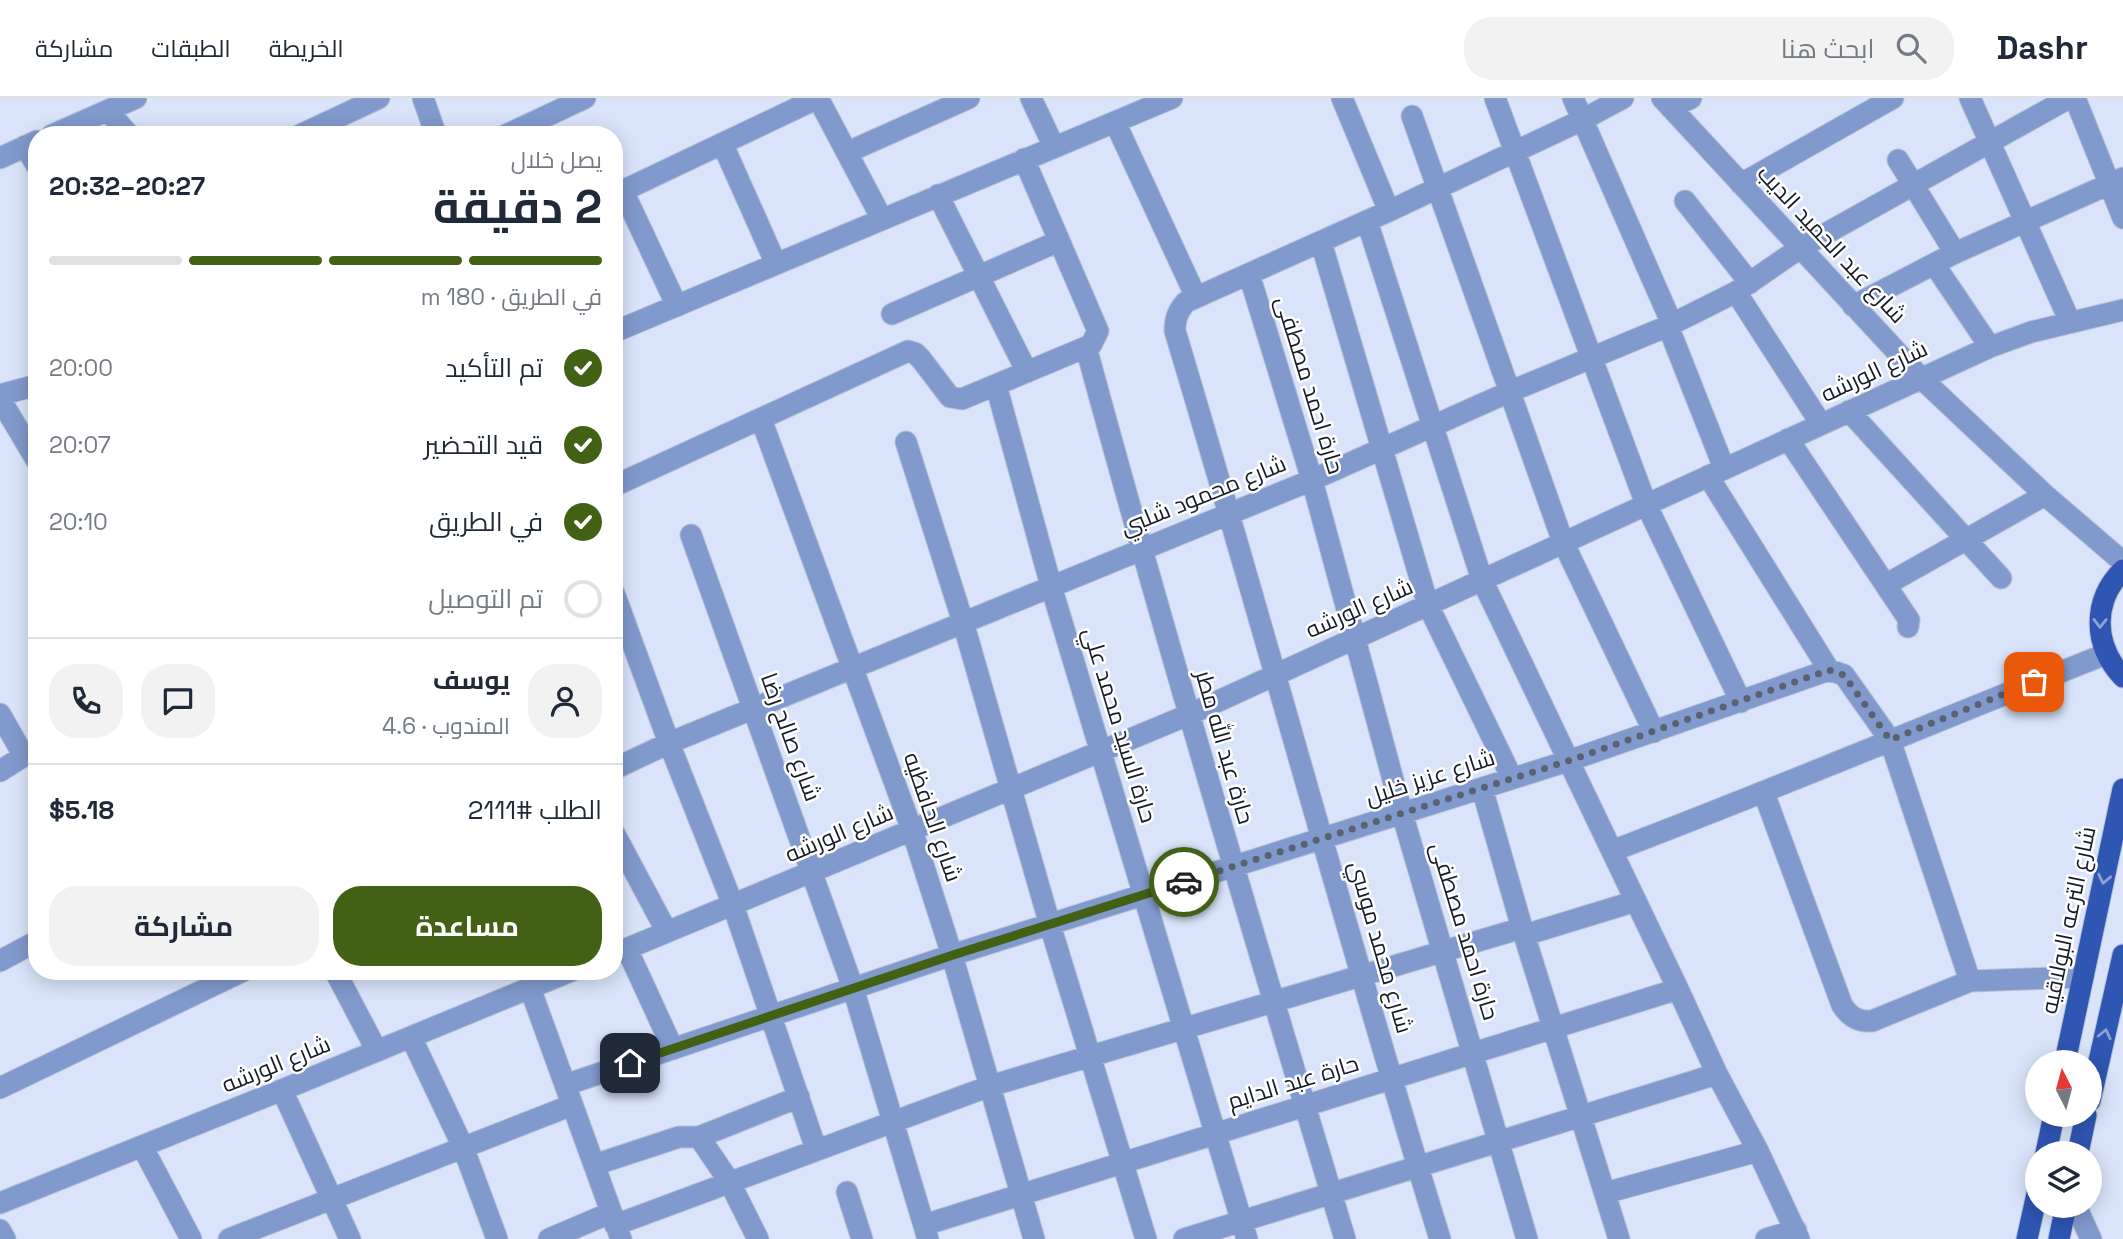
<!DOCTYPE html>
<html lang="ar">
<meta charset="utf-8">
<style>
:root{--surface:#fff;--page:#f2f2f3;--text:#1f2937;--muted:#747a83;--line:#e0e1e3;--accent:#426114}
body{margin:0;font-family:"Space Grotesk",Cairo,sans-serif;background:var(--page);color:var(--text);direction:rtl;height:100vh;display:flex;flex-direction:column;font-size:26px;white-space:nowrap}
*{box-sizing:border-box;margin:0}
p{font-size:23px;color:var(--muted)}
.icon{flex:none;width:38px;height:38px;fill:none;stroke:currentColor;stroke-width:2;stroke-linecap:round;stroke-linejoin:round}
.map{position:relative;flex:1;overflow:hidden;direction:ltr}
.drawer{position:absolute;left:28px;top:28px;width:595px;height:854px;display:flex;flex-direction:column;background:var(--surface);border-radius:28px;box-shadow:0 4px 18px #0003;direction:rtl}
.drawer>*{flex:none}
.needle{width:46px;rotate:354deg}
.buttons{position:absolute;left:2025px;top:952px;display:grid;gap:14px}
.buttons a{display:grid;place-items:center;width:77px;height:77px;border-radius:50%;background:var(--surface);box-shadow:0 4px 18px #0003;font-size:35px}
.pin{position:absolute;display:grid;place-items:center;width:60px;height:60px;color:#fff;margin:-30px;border-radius:14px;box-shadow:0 4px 10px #0006}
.courier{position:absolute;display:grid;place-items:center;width:70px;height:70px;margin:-35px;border:5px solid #426114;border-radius:50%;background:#fff;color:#222;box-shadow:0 2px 9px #0007}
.head em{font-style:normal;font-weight:700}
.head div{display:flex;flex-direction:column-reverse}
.head{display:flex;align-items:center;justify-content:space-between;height:119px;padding:0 21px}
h1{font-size:46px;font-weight:700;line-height:52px}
.bar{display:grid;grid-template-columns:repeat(4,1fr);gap:10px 7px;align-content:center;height:84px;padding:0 21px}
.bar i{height:9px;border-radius:5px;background:var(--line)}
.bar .current{background:var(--accent)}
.bar p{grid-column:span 4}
.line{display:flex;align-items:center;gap:18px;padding:0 21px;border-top:2px solid var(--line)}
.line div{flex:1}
.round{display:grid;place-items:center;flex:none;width:74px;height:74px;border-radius:28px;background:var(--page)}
ol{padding:0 21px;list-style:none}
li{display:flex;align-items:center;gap:21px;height:77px}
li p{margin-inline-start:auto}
li .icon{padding:7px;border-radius:50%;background:var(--accent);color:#fff;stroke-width:4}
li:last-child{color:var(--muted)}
li i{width:38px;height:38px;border:4px solid var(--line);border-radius:50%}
.action{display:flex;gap:14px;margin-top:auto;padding:14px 21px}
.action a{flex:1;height:80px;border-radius:28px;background:var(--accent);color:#fff;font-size:28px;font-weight:700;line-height:80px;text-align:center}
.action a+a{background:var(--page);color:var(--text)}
header{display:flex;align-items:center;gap:42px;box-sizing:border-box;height:98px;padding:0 35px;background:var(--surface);border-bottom:2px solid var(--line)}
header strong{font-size:33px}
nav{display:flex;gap:38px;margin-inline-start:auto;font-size:24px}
.search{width:490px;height:63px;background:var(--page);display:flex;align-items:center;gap:18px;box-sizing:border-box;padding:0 24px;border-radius:28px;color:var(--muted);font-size:26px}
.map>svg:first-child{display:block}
</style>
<header>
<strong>Dashr</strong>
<div class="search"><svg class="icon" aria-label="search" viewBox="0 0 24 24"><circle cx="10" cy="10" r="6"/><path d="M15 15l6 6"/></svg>ابحث هنا</div>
<nav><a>الخريطة</a><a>الطبقات</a><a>مشاركة</a></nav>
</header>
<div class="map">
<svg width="2123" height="1141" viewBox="0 0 2123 1141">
<rect width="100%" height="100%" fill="#d9e4fa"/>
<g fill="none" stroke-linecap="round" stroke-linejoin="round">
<g stroke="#b6c0d4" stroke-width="23">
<path id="minor" d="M423 0 436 37
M818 0 882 121
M1031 0 1054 49
M1342 0 1389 113
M1495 0 1646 406 1741 604
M1573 0 1672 226
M1662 0 1921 280 2045 397 2123 464
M1970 0 2070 224
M2075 0 2123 120
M1671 10 1691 0
M108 13 129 37
M1412 18 1563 444 1654 634
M1115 24 1196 199
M52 37 136 0
M300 37 379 0
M506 37 585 0
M723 47 776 166
M25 48 37 68
M848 54 969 0
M0 60 37 43
M1898 62 1955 155
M1741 86 1893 0
M623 93 677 208
M614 97 818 0
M938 97 1027 274
M1685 103 1750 185
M1367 123 1482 482 1678 891 1717 976 1758 1053 1799 1141
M1321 144 1428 507 1512 680
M1934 166 1990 249
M1249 176 1312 382 1402 715 1527 1141
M1736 194 1821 326
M1853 208 1955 155 2123 80
M892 216 1059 143
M1668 228 1724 370
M614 234 1172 0
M1086 249C1167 548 1256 845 1345 1141
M996 287 1051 488 1247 1141
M0 297 37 287
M0 301 37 363
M1849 313 2001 480
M761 321 912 732 952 857 1034 1141
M1788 341 1909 522 1908 529
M906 344 963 524 1050 827 1146 1141
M1708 378 1829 572
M614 388 908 253 915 255 921 261 950 299 962 301 1091 247 1098 233 1024 61
M691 437 853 890 928 1141
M1887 486 2045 397
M614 495 669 645 733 807 816 1051
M0 616 24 658 0 673
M614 671 669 645 1312 382 1509 294 1668 228 1736 194 1800 150 2069 0
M1482 690 1522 830 1619 1141
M1764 695 1842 907C1850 919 1858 924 1872 923L1970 883 2083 879
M614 735 667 834
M1612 753C1778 690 1941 621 2106 556
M1525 837 1636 803
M627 851 673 951
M614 856 1188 617 1990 249 2031 234 2123 212
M0 863 37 843
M335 873 377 953
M530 890 621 1141
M411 939 463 1049 497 1141
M565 987 952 857 1568 663 1829 572 1844 577 1890 642 1970 883
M0 990 243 873
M282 992 350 1141
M699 1039 729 1083 758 1141
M142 1048 191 1141
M594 1067 679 1039H699L799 999
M847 1094 862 1141
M1605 1095 1758 1053
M0 1105 282 992 571 873
M2076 1108 2091 1141
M615 1127 990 988 1522 830
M924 1127 1678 891
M0 1132 5 1141
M229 1141 572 1007
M549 1141 610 1115
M1184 1141 1717 976
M1440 1141C1347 840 1266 535 1175 233 1175 220 1178 213 1186 204L1389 113 1582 22 1623 0
M1766 1141 1796 1132"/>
</g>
<g stroke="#b6c0d4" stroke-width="23">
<path id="major" d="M2123 472C2092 503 2093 547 2123 579
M2065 964 2123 691
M2090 1003 2123 857
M2046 1055 2054 1017
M2078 1055 2086 1017
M2027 1141 2037 1096
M2059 1141 2066 1108"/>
</g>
<use href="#minor" stroke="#809acd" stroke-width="21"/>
<use href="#major" stroke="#2f56b3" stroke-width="21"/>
</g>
<defs><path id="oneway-chevron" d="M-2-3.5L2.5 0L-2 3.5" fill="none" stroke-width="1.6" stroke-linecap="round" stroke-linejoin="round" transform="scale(1.75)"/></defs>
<g stroke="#8da2d5">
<use href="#oneway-chevron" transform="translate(2100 525) rotate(91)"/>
<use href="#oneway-chevron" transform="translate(2104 781) rotate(102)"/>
<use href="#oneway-chevron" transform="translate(2105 936) rotate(-77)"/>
</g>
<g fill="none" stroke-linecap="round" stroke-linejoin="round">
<path stroke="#5a6170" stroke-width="7" stroke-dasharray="0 12.6" d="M1184 784 1568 663 1829 572 1844 577 1890 642 2034 584"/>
<path stroke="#426114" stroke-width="9" d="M630 965 953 857 1184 784"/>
</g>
<g text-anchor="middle" stroke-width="5" stroke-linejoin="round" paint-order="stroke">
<g font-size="23" fill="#161b25" stroke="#fff">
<text transform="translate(1832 146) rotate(47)" y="8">شارع عبد الحميد الديب</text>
<text transform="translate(1874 273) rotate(-25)" y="8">شارع الورشه</text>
<text transform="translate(1310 287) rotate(73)" y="8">حارة احمد مصطفى</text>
<text transform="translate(1203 397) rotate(-22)" y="8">شارع محمود شلبي</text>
<text transform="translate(1359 510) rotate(-24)" y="8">شارع الورشه</text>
<text transform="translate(1120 627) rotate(73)" y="8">حارة السيد محمد علي</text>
<text transform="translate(791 639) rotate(70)" y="8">شارع صالح رضا</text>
<text transform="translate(1225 649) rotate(74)" y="8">حارة عبد الله مطر</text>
<text transform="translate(1430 679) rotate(-18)" y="8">شارع عزيز خليل</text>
<text transform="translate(933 719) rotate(71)" y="8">شارع الحافظيه</text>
<text transform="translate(839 735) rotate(-23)" y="8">شارع الورشه</text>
<text transform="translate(2068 822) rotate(-78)" y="8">شارع الترعه البولاقيه</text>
<text transform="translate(1465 833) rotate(73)" y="8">حارة احمد مصطفى</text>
<text transform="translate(1381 849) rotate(74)" y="8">شارع محمد موسي</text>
<text transform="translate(276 966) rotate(-22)" y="8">شارع الورشه</text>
<text transform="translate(1293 984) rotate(-17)" y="8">حارة عبد الدايم</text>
</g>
</g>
</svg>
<div class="buttons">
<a><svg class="needle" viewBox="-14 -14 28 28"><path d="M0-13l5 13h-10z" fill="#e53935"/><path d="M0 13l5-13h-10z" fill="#747a83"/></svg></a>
<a><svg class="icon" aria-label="layers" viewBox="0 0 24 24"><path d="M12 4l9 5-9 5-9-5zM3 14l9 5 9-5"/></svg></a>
</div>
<div class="pin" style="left:2034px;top:584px;background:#ea580c"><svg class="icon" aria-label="bag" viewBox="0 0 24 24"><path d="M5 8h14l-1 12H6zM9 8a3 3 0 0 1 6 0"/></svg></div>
<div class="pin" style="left:630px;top:965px;background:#1f2937"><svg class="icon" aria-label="home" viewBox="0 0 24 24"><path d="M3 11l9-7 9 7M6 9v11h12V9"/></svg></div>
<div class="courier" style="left:1184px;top:784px"><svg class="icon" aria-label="car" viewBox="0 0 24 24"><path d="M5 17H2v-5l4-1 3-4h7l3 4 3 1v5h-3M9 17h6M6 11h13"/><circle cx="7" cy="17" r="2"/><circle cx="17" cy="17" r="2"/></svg></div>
<section class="drawer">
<div class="head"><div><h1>2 دقيقة</h1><p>يصل خلال</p></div><em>20:27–20:32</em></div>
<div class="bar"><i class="current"></i><i class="current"></i><i class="current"></i><i></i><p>في الطريق · 180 m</p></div>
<ol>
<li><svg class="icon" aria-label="check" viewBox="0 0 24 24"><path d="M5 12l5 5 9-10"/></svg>تم التأكيد<p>20:00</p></li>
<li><svg class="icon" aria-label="check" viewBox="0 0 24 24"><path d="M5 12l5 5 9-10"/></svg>قيد التحضير<p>20:07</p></li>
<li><svg class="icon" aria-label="check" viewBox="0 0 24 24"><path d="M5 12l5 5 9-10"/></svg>في الطريق<p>20:10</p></li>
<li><i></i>تم التوصيل</li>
</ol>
<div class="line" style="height:126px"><a class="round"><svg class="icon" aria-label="person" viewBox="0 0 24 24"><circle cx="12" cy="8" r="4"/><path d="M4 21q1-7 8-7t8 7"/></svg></a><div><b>يوسف</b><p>المندوب · 4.6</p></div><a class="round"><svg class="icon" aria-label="chat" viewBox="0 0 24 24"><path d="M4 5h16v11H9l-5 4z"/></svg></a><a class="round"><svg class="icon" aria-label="phone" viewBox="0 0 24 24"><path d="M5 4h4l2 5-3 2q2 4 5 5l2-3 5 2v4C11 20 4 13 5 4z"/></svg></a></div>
<div class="line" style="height:91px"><div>الطلب #2111</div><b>$5.18</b></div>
<div class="action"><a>مساعدة</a><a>مشاركة</a></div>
</section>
</div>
